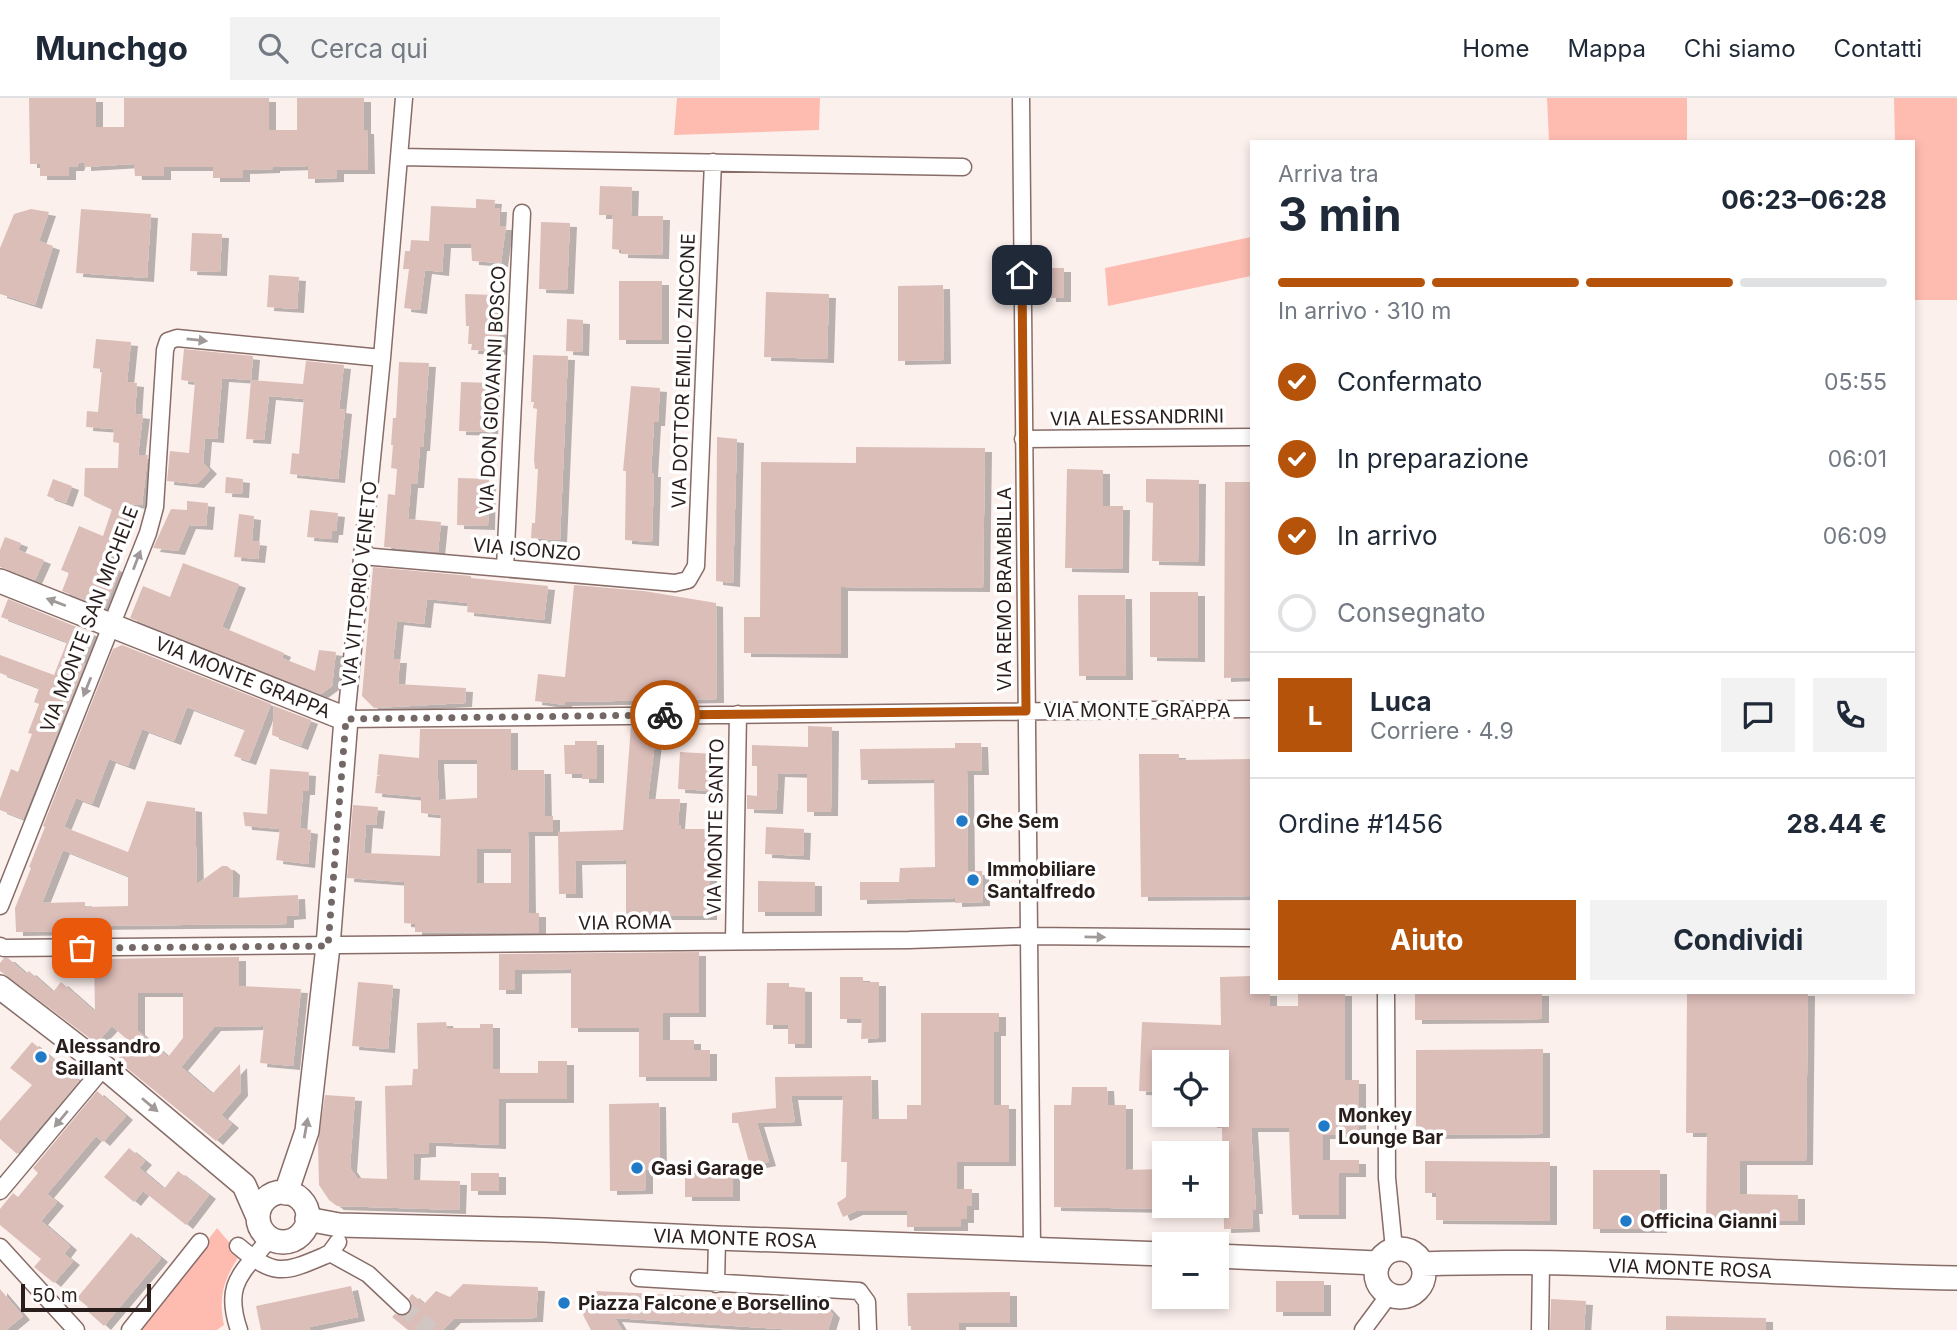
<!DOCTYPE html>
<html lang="it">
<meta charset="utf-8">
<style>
:root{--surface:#fff;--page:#f2f2f3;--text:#1f2937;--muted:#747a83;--line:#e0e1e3;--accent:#b45309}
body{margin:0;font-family:Inter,sans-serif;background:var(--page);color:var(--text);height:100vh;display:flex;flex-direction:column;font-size:26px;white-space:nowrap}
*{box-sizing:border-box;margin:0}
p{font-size:23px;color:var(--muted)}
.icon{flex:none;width:38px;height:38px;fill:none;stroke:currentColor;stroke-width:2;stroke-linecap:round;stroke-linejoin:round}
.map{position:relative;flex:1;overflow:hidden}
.panel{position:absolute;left:1250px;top:42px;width:665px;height:854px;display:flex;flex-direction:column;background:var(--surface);border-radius:0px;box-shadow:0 4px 10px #0003}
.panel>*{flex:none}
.fabs{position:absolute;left:1152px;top:952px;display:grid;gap:14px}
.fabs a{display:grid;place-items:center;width:77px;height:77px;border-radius:0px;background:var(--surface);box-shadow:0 4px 10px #0003;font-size:35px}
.scale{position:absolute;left:21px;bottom:18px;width:130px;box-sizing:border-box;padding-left:7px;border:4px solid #291e1c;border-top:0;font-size:19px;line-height:24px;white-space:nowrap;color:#291e1c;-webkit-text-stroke:5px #fff;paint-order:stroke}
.pin{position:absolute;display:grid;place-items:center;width:60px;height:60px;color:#fff;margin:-30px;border-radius:14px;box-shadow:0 4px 10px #0006}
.courier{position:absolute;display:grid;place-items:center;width:70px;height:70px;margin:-35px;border:5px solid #b45309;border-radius:50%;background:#fff;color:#222;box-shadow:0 2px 9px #0007}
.headline em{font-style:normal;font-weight:700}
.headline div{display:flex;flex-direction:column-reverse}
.headline{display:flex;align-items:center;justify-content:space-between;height:119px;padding:0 28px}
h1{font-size:46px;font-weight:700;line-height:52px}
.bar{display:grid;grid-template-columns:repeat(4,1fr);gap:10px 7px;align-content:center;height:84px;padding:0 28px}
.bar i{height:9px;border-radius:5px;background:var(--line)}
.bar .active{background:var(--accent)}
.bar p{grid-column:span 4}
.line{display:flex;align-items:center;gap:18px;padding:0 28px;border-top:2px solid var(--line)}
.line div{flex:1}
.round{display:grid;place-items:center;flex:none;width:74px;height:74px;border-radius:0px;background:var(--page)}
ol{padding:0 28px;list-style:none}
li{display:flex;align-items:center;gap:21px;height:77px}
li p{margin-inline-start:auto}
li .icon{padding:7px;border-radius:50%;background:var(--accent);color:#fff;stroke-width:4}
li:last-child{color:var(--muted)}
li i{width:38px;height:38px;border:4px solid var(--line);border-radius:50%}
.primary-button{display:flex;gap:14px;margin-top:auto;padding:14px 28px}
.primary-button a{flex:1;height:80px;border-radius:0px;background:var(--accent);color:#fff;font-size:28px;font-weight:700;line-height:80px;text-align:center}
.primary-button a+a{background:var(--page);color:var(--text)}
header{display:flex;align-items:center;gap:42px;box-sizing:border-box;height:98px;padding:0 35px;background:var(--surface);border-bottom:2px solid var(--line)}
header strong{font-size:33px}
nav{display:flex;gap:38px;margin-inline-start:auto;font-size:24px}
.search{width:490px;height:63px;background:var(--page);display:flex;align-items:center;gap:18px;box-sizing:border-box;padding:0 24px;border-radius:0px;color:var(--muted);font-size:26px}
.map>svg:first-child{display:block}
</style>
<header>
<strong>Munchgo</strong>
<div class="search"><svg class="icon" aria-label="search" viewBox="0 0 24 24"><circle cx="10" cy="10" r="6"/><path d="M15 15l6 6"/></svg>Cerca qui</div>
<nav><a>Home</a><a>Mappa</a><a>Chi siamo</a><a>Contatti</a></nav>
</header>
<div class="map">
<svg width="1957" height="1232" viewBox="0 0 1957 1232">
<defs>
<filter id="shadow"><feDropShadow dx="7" dy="4" stdDeviation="0" flood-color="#0004"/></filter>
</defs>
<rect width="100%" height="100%" fill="#fcf0ed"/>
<path fill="#febcb1" d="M677 0H820L819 32 674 37Z
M1547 0H1687V44H1549Z
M1894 0H1957V202H1913V44H1895Z
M1251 139V178L1108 208 1105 170Z
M217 1130 240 1157C224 1180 218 1199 224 1227L217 1232H139Z"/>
<path fill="#dcbeb9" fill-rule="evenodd" filter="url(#shadow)" d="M29 0H96V29H124V0H269V32H297V0H364V32H367L368 72H337V80L308 81V68L273 69V71L243 72V80H213V69H164V78H135L134 66 84 69V65L79 64 77 69H69V78H40V66H30Z
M600 88 632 89 631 118H663L662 157 621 156V152L612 151 613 117H599Z
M476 101 495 102 494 110H500L499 128H506L501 165 472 163 471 146H444L442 174 425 172 420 212 404 210 409 171H403L405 153H410L411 142 429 143 431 108 476 110Z
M31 111 49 114 39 143 53 148 35 207 0 196V150L14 116Z
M81 111 151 116 147 180 76 175Z
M541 124 570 125 567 192 539 191Z
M192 135 222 136 220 174 190 173Z
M1048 170H1064V200H1049Z
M269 177 299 179 297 211 267 209Z
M619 183H662V242H619Z
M943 187 944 262 898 263V188Z
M766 194 829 196 827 261 764 259Z
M465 196 496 197 497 232 500 233 499 253 471 252 472 246H468L469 228H466Z
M567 221 583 222 582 254 566 253Z
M96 241 131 244 127 284 137 285 135 316 143 317 138 357H148L142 407 129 406 108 467 120 472 105 510 62 493 69 475 61 472 79 428 103 438 112 411 84 398 85 370H118L119 345 113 344 114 331 86 329 87 313 98 314 102 271 93 270Z
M184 251 253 258 251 282 222 280 217 341 205 340 203 365 210 372 197 386 167 383 170 353 189 355 195 284 181 282Z
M533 257 568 258 560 442 531 440 532 425H535L538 371H535L534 361 537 311 533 310 534 304H531Z
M306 263 344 267 339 311 345 312 338 381 290 376 292 355 299 356 304 301 269 298 264 342 246 341 251 282 303 286Z
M399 264 429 265 423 349H420L417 386H411L408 421 441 424 438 454 384 449 388 396 395 397 397 371 391 370 393 347H391L393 320H396Z
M461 284 493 285 491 334 459 333Z
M631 288 660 290 658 324H654L651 375H654L652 444 625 442 626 373H623Z
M717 339 737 341 733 485 716 483Z
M856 349 985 350 983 490 841 489V556L744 555V519H760L761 364 856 365Z
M1067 371 1103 372V408H1123L1122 471 1065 470Z
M226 379 243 381 242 396 225 395Z
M458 380 489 381 488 428 457 427Z
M53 381 72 388 66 405 47 398Z
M1146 381 1199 382 1198 464 1152 463 1153 405 1146 404Z
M1225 384H1251V579L1224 580Z
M187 403 208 405 206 428 189 427 178 453 153 450 171 411 187 412Z
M310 412 338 415 336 433H332L331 441 307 439Z
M239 416 254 418 252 443 260 444 258 461 234 459Z
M5 439 21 445 18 452 44 462 35 482 0 469V452Z
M183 465 239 486 222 529 284 555 282 560 315 573 319 552 336 554 332 588 321 596 130 520 143 488 170 499Z
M373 469 471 478V480L548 488 544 522 467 514 468 505 427 501 424 526 397 523 393 561H400L398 586 466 590 465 605 374 610 362 598Z
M574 487 644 493 716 505 717 601 565 604V607L535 603 538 576 565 579Z
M1150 494H1198V560L1150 559Z
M1078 497H1125L1126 578H1079Z
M8 501 94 536 83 566 85 565 23 721 0 712V701L11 671 18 674 32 636 28 635 39 606 34 604 39 590 0 575V557L54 577 67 544 1 519Z
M122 547 271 606 249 663 234 658 245 631 187 609 174 643 142 631 128 668 109 661 92 706 76 700 64 729 128 754 147 703 195 710 197 786 222 768H227L233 773 232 800 298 797 299 817 287 818V826L85 828V833L16 834 15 810 31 770 29 769 45 729 43 728 113 551ZM63 752 128 778V808L85 809V804L42 805Z
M274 608 311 622 301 648 272 637Z
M631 628H657L648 701H680L678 727H681L680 731H708L706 760H710V818H626V762L575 763 576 796H559L558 734 623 732Z
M808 628 832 629 831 714H807V676L778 675 776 712 747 711V697L757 698V668H752V647L808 649Z
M420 631H511V672H544L545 718H553V734H528L529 815H539V835L415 834V826L404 825V784L347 780 353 707 378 709 376 727 366 726 364 755 440 758 441 717 421 715V699L375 695 377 678H381L377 677 379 656 419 660ZM437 662H477V700L439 702ZM477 751H511V785H477Z
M575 643H597V681H582V676H565L564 647H575Z
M955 645H981L982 673H967L968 773H982L983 804 955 805V800L860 802V784H899L900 770 935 769 934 681 861 682 860 651 955 650Z
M680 654 715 656 713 693 678 691Z
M1139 656H1179V662L1251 661V798L1141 799Z
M270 671 309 674 308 693H303L300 730 311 732 308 766 276 762 280 731 245 728 243 714 267 716Z
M766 729 804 731 803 758 765 756Z
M758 783 815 784V814H758Z
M699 854V915H663V942H694V952H710V979H639V930H571V871L515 872V892H499V856Z
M239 859V888L301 891 293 968 260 965 264 928 214 929 181 969 212 996 240 966 241 994 221 1017 232 1026 216 1043 117 962 132 946 112 928 96 945 0 873V865L4 860H8L26 876 29 873 53 894 61 884 95 914 94 861ZM138 895H183V940L168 959 138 933Z
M1251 878V894H1270V908H1298V894H1345V982H1359V1037H1323V1062H1359V1075H1339V1117H1292L1289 1030H1251L1256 1112H1252L1253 1130 1224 1131 1222 1030H1217L1218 964H1164V994L1139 993 1142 924 1221 927 1220 879Z
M840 879H863V884H879V940L861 941 862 921H840Z
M358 884 393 887 388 951 352 948Z
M767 885H789V889L805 890V946H788V927H766Z
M1415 894H1542V921L1415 922Z
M1687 894H1808L1806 1063H1740V1096L1798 1097V1123H1706L1707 1035H1686Z
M921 915H999V934H994V1007H1009V1064H957V1091H972V1108H967V1121H961V1129H907V1113H856L843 1119 837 1105 846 1099 847 1064H841L843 998H791L795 1024 757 1025 769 1064 750 1068 738 1025H732V1015L776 1010 775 979 871 978 872 1021H907V1007H921Z
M446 924 447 930H480V926H493V971H500V975H538V963H567V1001H499V1047L429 1044V1055L414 1056 413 1082 460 1083 459 1112 337 1108 329 1102 319 1087 318 1045 325 997 355 999 350 1070 357 1080 387 1081 385 988 412 987 413 971H418L417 925Z
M32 944 79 983 17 1056 0 1041V1023L32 987 10 970Z
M1543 951V1036L1416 1037V952Z
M1072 989H1107L1108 1007H1126V1072L1164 1071V1111L1054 1109V1007H1071Z
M97 993 126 1018 103 1044 96 1038 47 1096 57 1104 41 1123 70 1148 64 1156 73 1163 54 1185 34 1169 41 1161 0 1127V1111L13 1095 18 1099 38 1075 33 1070Z
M659 1005 660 1071 646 1072V1092L610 1093 609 1006Z
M129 1050 145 1063 139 1070 164 1091 178 1073 209 1097 186 1127 143 1093 134 1104 104 1079Z
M1425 1063 1550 1064V1123L1436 1122V1095H1425Z
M685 1072H733V1099H685Z
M1593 1072H1660V1131H1593Z
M471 1075H499V1093H471Z
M131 1135 161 1160 104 1228 86 1212 88 1209 77 1200Z
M1276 1183H1324V1214H1276Z
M463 1186 538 1189 536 1220 454 1221 443 1232H408L392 1219 395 1216 404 1218 410 1215 412 1206 409 1200 412 1196 424 1206 436 1193 450 1199Z
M351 1188 358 1219 309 1229 310 1232H261L256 1208Z
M0 1191 23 1218 6 1232H0Z
M597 1193 823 1205 833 1216 828 1232H796L615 1220 622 1232H591L583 1217Z
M1010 1194V1225H959V1232H911V1228H908L907 1195Z
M1551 1201 1586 1203 1584 1232H1550Z
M1666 1218 1766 1220V1232H1666Z"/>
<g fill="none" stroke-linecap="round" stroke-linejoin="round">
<path stroke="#d2c6c3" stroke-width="16" stroke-dasharray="16 8" stroke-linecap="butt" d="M402 1208 432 1232"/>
<g stroke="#876c67" stroke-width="19">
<path id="street" d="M404 0 382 260 346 621 1251 611
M1021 0 1032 1150
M399 59 963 69
M1023 341 1251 339
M362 458 675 485 688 482 696 468 713 64
M505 470 522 115
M0 808 148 435 155 409 165 252 168 243 177 240 382 260
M734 843 738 616
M0 848 4 850 909 842 1027 838 1251 840
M1386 894 1387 1080 1394 1151
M0 1093 104 969
M238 1148C274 1178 282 1176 324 1158L330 1155 338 1144
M0 1149 76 1232
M330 1155 368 1176 402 1208
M639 1180 859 1193 867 1204 868 1232
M716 1186 717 1140
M130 1232 200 1144
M239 1232C223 1185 242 1176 270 1140
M1363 1232 1389 1197
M1540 1232 1541 1165"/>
</g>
<g stroke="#876c67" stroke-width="26">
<path id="secondary" d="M0 483 346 621 328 848 307 1033 286 1095
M0 889 104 969 244 1087 258 1119
M258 1119a25 25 0 1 1 50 0a25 25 0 1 1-50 0Z
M307 1121 339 1127 545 1132 717 1140 1164 1156
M1376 1175a24 24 0 1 1 48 0a24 24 0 1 1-48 0Z
M1216 1158 1377 1165
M1423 1166C1601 1159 1779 1178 1957 1180"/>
</g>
<use href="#street" stroke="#fff" stroke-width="16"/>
<use href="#secondary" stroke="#fff" stroke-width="23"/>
</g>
<defs><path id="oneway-solid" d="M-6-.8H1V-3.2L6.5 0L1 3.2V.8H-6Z" transform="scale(1.75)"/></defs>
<g fill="#9f9a99">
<use href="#oneway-solid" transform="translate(197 242) rotate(6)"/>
<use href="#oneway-solid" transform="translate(137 462) rotate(-69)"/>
<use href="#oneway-solid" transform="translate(56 504) rotate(-159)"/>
<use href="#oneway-solid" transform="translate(87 589) rotate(112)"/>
<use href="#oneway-solid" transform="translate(1095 839) rotate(1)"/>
<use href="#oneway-solid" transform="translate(150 1007) rotate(40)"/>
<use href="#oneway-solid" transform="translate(61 1021) rotate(130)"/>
<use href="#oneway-solid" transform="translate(306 1030) rotate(-80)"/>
</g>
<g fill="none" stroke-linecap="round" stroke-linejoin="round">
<path stroke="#736865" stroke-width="7" stroke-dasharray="0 12.6" d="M82 850 328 848 346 621 665 617"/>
<path stroke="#b45309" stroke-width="9" d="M665 617 1026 613 1022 177"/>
</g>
<g fill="#217ac8" stroke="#fff" stroke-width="2.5">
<circle cx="962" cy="723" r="7"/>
<circle cx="973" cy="782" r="7"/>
<circle cx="41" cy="959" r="7"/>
<circle cx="1324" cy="1028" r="7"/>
<circle cx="637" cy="1070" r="7"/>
<circle cx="1626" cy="1123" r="7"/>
<circle cx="564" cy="1205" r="7"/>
</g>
<g text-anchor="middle" stroke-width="7" stroke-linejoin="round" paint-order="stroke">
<g font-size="19" fill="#291e1c" stroke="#fff">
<text transform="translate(683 273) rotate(-88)" y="7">VIA DOTTOR EMILIO ZINCONE</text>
<text transform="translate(492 292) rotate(-87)" y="7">VIA DON GIOVANNI BOSCO</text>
<text transform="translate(1137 319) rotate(-1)" y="7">VIA ALESSANDRINI</text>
<text transform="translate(527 451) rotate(5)" y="7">VIA ISONZO</text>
<text transform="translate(359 486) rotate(-84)" y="7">VIA VITTORIO VENETO</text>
<text transform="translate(1004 491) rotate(-90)" y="7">VIA REMO BRAMBILLA</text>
<text transform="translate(89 521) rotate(-69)" y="7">VIA MONTE SAN MICHELE</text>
<text transform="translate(243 579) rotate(22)" y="7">VIA MONTE GRAPPA</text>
<text x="1137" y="619">VIA MONTE GRAPPA</text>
<text transform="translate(715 729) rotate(-89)" y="7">VIA MONTE SANTO</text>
<text transform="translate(625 824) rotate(-1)" y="7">VIA ROMA</text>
<text transform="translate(735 1140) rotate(2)" y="7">VIA MONTE ROSA</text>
<text transform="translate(1690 1170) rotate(2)" y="7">VIA MONTE ROSA</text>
</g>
<g font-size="19" font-weight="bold" fill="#291e1c" stroke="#fff" text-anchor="start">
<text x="976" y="730">Ghe Sem</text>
<text x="987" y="778">Immobiliare<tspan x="987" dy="22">Santalfredo</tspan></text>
<text x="55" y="955">Alessandro<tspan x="55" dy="22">Saillant</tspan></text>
<text x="1338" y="1024">Monkey<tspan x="1338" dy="22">Lounge Bar</tspan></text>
<text x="651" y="1077">Gasi Garage</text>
<text x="1640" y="1130">Officina Gianni</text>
<text x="578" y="1212">Piazza Falcone e Borsellino</text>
</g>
</g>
</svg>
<div class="fabs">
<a><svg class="icon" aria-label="locate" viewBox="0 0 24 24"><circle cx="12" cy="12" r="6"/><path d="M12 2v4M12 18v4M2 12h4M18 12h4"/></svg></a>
<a>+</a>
<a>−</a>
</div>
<div class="scale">50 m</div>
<div class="pin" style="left:82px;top:850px;background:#ea580c"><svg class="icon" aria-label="bag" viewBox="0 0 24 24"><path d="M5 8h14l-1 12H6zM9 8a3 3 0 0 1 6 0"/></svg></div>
<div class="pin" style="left:1022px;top:177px;background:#1f2937"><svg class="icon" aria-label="home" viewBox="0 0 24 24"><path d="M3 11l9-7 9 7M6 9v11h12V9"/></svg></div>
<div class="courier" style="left:665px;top:617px"><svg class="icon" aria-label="bike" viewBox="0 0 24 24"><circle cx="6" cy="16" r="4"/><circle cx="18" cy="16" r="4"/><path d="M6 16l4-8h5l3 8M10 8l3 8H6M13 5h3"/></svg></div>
<section class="panel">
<div class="headline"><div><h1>3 min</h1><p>Arriva tra</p></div><em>06:23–06:28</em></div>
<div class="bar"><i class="active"></i><i class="active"></i><i class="active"></i><i></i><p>In arrivo · 310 m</p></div>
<ol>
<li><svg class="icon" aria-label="check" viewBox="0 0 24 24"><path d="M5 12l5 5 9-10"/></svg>Confermato<p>05:55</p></li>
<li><svg class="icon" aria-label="check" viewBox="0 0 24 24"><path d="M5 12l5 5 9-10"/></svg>In preparazione<p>06:01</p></li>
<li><svg class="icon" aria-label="check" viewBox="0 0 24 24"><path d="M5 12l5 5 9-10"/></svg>In arrivo<p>06:09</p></li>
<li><i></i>Consegnato</li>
</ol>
<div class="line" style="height:126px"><b class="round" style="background:var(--accent);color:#fff">L</b><div><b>Luca</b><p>Corriere · 4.9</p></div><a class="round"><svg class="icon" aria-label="chat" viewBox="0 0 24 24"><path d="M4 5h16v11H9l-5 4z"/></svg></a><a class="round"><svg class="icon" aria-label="phone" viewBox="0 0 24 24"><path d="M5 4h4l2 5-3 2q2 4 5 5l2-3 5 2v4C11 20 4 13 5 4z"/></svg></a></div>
<div class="line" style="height:91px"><div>Ordine #1456</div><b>28.44 €</b></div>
<div class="primary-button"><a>Aiuto</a><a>Condividi</a></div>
</section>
</div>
